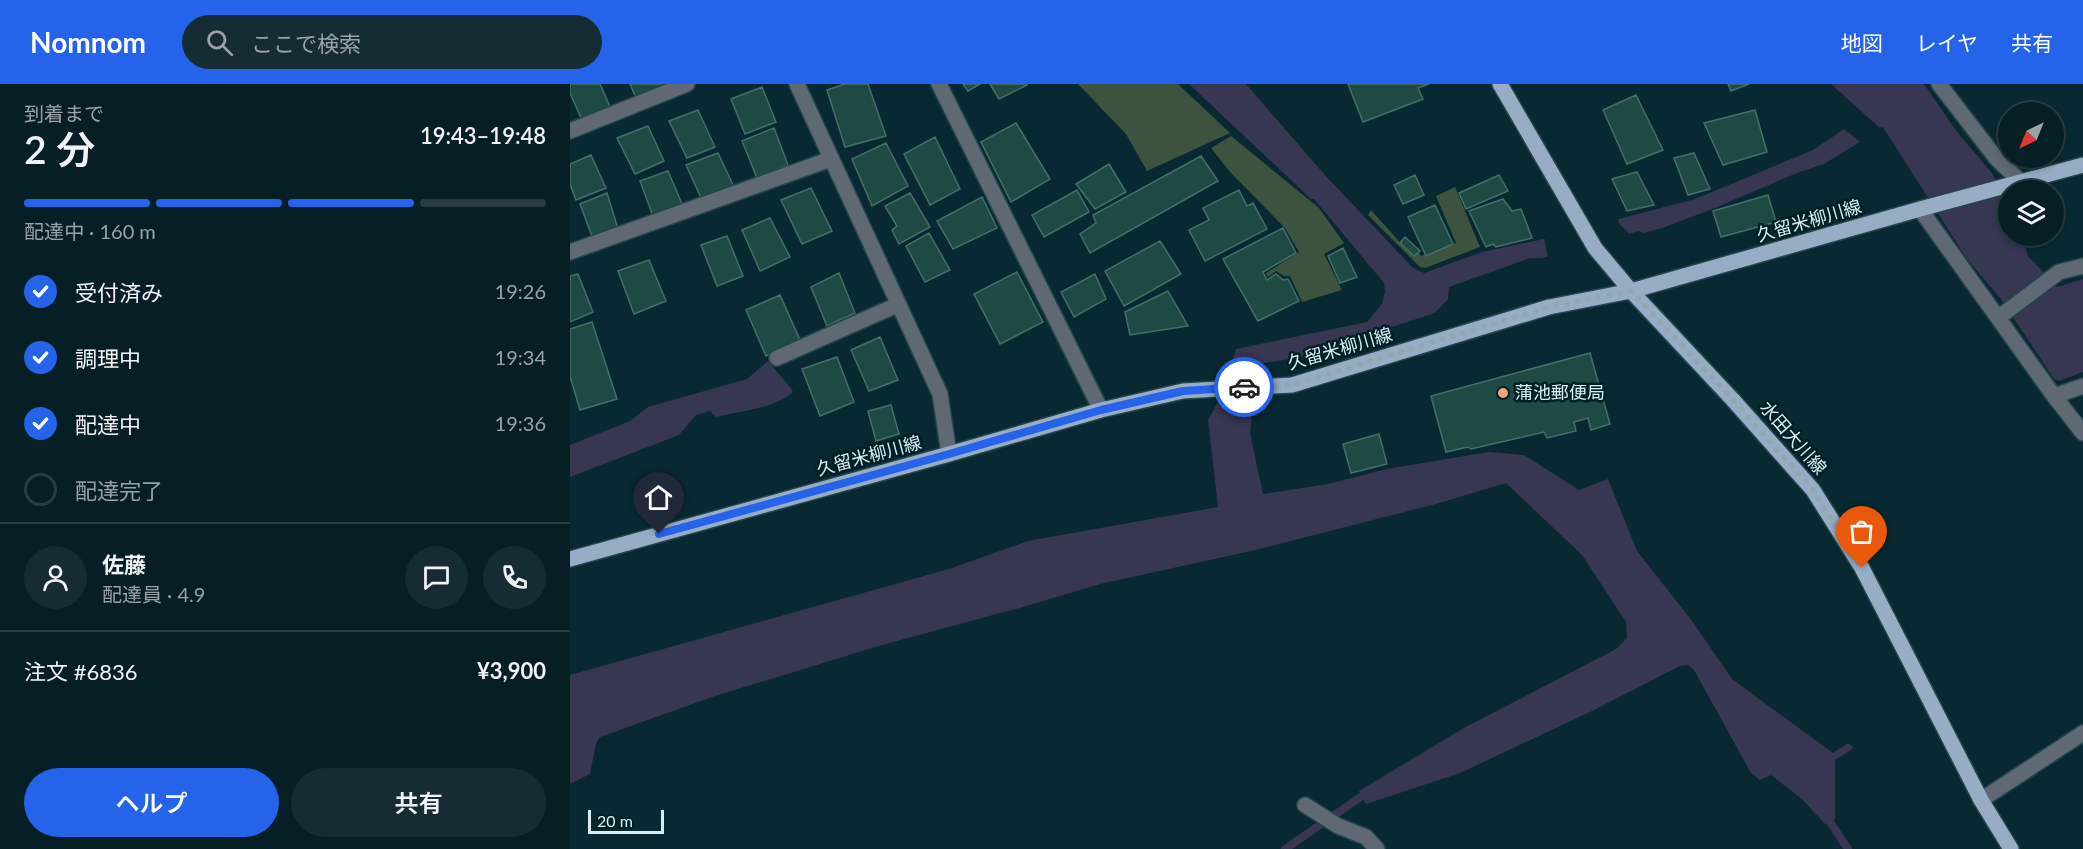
<!DOCTYPE html>
<html lang="ja">
<meta charset="utf-8">
<style>
:root{--surface:#061f25;--page:#142c32;--text:#f1f3f6;--muted:#98a2a7;--line:#273d42;--accent:#2563eb}
body{margin:0;font-family:Lato,"Noto Sans JP",sans-serif;background:var(--page);color:var(--text);height:100vh;display:flex;flex-direction:column;font-size:22px;white-space:nowrap}
*{box-sizing:border-box;margin:0}
p{font-size:20px;color:var(--muted)}
.icon{flex:none;width:33px;height:33px;fill:none;stroke:currentColor;stroke-width:2;stroke-linecap:round;stroke-linejoin:round}
.map{position:relative;flex:1;overflow:hidden}
.drawer{display:flex;flex-direction:column;background:var(--surface);width:570px}
.drawer>*{flex:none}
.needle{width:39px;rotate:223deg}
.tools{position:absolute;left:1428px;top:18px;display:grid;gap:12px}
.tools a{display:grid;place-items:center;width:66px;height:66px;border-radius:50%;background:var(--surface);box-shadow:0 3px 9px #0003,0 0 0 2px var(--line);font-size:30px}
.scale{position:absolute;left:18px;bottom:15px;width:76px;box-sizing:border-box;padding-left:6px;border:3px solid #d8eef4;border-top:0;font-size:16px;line-height:21px;white-space:nowrap;color:#d8eef4;-webkit-text-stroke:4px #002027;paint-order:stroke}
.pin{position:absolute;display:grid;place-items:center;width:51px;height:51px;color:#fff;margin:-62px -26px;border-radius:50% 50% 50% 0;rotate:-45deg;box-shadow:0 0 6px #0007}
.pin .icon{rotate:45deg}
.courier{position:absolute;display:grid;place-items:center;width:60px;height:60px;margin:-30px;border:4px solid #2563eb;border-radius:50%;background:#fff;color:#222;box-shadow:0 2px 8px #0007}
.head em{font-style:normal;font-weight:600}
.head div{display:flex;flex-direction:column-reverse}
.head{display:flex;align-items:center;justify-content:space-between;height:102px;padding:0 24px}
h1{font-size:39px;font-weight:600;line-height:45px}
.bar{display:grid;grid-template-columns:repeat(4,1fr);gap:9px 6px;align-content:center;height:72px;padding:0 24px}
.bar i{height:8px;border-radius:4px;background:var(--line)}
.bar .on{background:var(--accent)}
.bar p{grid-column:span 4}
.line{display:flex;align-items:center;gap:15px;padding:0 24px;border-top:2px solid var(--line)}
.line div{flex:1}
.round{display:grid;place-items:center;flex:none;width:63px;height:63px;border-radius:32px;background:var(--page)}
ol{padding:0 24px;list-style:none}
li{display:flex;align-items:center;gap:18px;height:66px}
li p{margin-inline-start:auto}
li .icon{padding:6px;border-radius:50%;background:var(--accent);color:#fff;stroke-width:4}
li:last-child{color:var(--muted)}
li i{width:33px;height:33px;border:3px solid var(--line);border-radius:50%}
.action{display:flex;gap:12px;margin-top:auto;padding:12px 24px}
.action a{flex:1;height:69px;border-radius:36px;background:var(--accent);color:#fff;font-size:24px;font-weight:600;line-height:69px;text-align:center}
.action a+a{background:var(--page);color:var(--text)}
header{display:flex;align-items:center;gap:36px;box-sizing:border-box;height:84px;padding:0 30px;background:var(--accent);color:#fff}
header strong{font-size:28px}
nav{display:flex;gap:33px;margin-inline-start:auto;font-size:21px}
.search{width:420px;height:54px;background:var(--page);display:flex;align-items:center;gap:15px;box-sizing:border-box;padding:0 21px;border-radius:33px;color:var(--muted);font-size:22px}
main{display:flex;flex:1;min-height:0}
.map>svg:first-child{display:block}
</style>
<header>
<strong>Nomnom</strong>
<div class="search"><svg class="icon" aria-label="search" viewBox="0 0 24 24"><circle cx="10" cy="10" r="6"/><path d="M15 15l6 6"/></svg>ここで検索</div>
<nav><a>地図</a><a>レイヤ</a><a>共有</a></nav>
</header>
<main>
<section class="drawer">
<div class="head"><div><h1>2 分</h1><p>到着まで</p></div><em>19:43–19:48</em></div>
<div class="bar"><i class="on"></i><i class="on"></i><i class="on"></i><i></i><p>配達中 · 160 m</p></div>
<ol>
<li><svg class="icon" aria-label="check" viewBox="0 0 24 24"><path d="M5 12l5 5 9-10"/></svg>受付済み<p>19:26</p></li>
<li><svg class="icon" aria-label="check" viewBox="0 0 24 24"><path d="M5 12l5 5 9-10"/></svg>調理中<p>19:34</p></li>
<li><svg class="icon" aria-label="check" viewBox="0 0 24 24"><path d="M5 12l5 5 9-10"/></svg>配達中<p>19:36</p></li>
<li><i></i>配達完了</li>
</ol>
<div class="line" style="height:108px"><a class="round"><svg class="icon" aria-label="person" viewBox="0 0 24 24"><circle cx="12" cy="8" r="4"/><path d="M4 21q1-7 8-7t8 7"/></svg></a><div><b>佐藤</b><p>配達員 · 4.9</p></div><a class="round"><svg class="icon" aria-label="chat" viewBox="0 0 24 24"><path d="M4 5h16v11H9l-5 4z"/></svg></a><a class="round"><svg class="icon" aria-label="phone" viewBox="0 0 24 24"><path d="M5 4h4l2 5-3 2q2 4 5 5l2-3 5 2v4C11 20 4 13 5 4z"/></svg></a></div>
<div class="line" style="height:78px"><div>注文 #6836</div><b>¥3,900</b></div>
<div class="action"><a>ヘルプ</a><a>共有</a></div>
</section>
<div class="map">
<svg width="1513" height="765" viewBox="0 0 1513 765">
<rect width="100%" height="100%" fill="#082931"/>
<path fill="#3b533f" d="M508 0H608L660 49 577 87 556 50Z
M661 52 749 124 774 159 754 170 772 206 732 218 720 192H714L706 187 698 193 696 189 729 168 715 144 660 88 641 64Z
M885 103 910 163 855 184 850 183 798 131 801 126 835 164 843 160 851 172 886 159 866 112Z"/>
<path fill="#373653" d="M619 0H676L753 89 843 184 854 189 912 168 969 156 1125 115 1243 66 1274 45 1290 58 1254 80 1227 89 1140 126 1092 144 1073 149 1069 147 972 174H960L879 203 878 215 865 229 727 274 688 280 680 349 693 410 758 400 817 385 919 368 954 371 1009 406 1038 395 1067 467 1122 537 1162 595 1263 669 1278 659 1284 664 1265 676V736L1255 740 1232 715 1201 691 1190 696 1181 689 1124 586 1118 581 1110 582 1022 627 890 689 796 720 789 707 892 645 1046 565 1057 554 1056 538 1012 471 936 399 866 420 681 467 530 500 453 523 312 561 145 612 30 653 26 660 20 690 0 700V591L379 485 458 457 648 423 638 336C651 314 659 290 666 265L797 238 812 220 815 208 814 199 744 115H741Z
M1261 0H1354L1387 48 1421 88 1438 115V152H1452L1458 172 1487 203 1513 195V288L1489 297 1484 295 1431 215 1397 175 1313 43 1310 44Z
M198 277 220 303 223 308C204 325 170 327 146 333L140 327 126 331 109 351 0 393V361L60 337 78 323 177 295Z"/>
<path fill="#082931" d="M1047 132 1049 139 1061 152 978 175 974 152Z"/>
<g fill="none" stroke-linecap="round" stroke-linejoin="round">
<path stroke="#373653" stroke-width="8" d="M1260 738 1278 765
M715 765 792 712"/>
</g>
<path fill="#1e4a43" stroke="#447069" stroke-width="1.5" d="M0 0H30L40 23 12 36 0 9Z
M60 0H96V1L66 14Z
M275 0H298L316 52 275 63 257 6Z
M393 0H410L398 7Z
M420 0H457V1L429 15Z
M778 0H859L848 4 853 15 793 38Z
M1158 0H1179L1161 7Z
M192 3 206 38 175 50 161 15Z
M1066 11 1093 66 1057 80 1033 26Z
M128 26 145 63 117 74 99 37Z
M1185 26 1197 68 1153 81 1134 39Z
M446 39 480 95 441 118 411 58Z
M78 42 94 77 65 90 47 54Z
M204 44 218 81 187 94 172 57Z
M365 53 390 105 360 121 334 70Z
M316 59 338 102 302 122 282 75Z
M148 69 164 103 132 116 116 81Z
M1124 69 1140 105 1118 111 1104 74Z
M21 71 36 104 6 116 0 100V80Z
M631 72 648 97 520 169 510 150 526 139 523 131Z
M539 80 556 108 525 125 506 100Z
M98 87 113 122 83 132 70 97Z
M1067 88 1084 121 1057 127 1042 95Z
M845 91 854 111 833 120 824 101Z
M929 91 938 107 896 125 889 109Z
M241 104 262 147 232 160 211 116Z
M507 106 519 128 474 153 462 131Z
M669 106 677 122 683 119 697 145 635 177 619 146 639 136 633 124Z
M37 109 48 145 23 155 10 120Z
M340 109 360 143 329 160 322 146 327 142 315 122Z
M1198 111 1206 138 1151 153 1143 127Z
M412 113 427 144 383 165 367 137Z
M933 115 942 127 951 125 962 154 926 163 923 160 916 163 899 127Z
M865 121 883 160 856 172 838 133Z
M200 134 220 173 190 187 172 146Z
M713 144 726 169 693 188 697 196 706 190 713 196 718 195 729 217 688 237 653 175Z
M359 149 380 186 355 198 336 162Z
M157 152 173 192 147 202 131 161Z
M835 153 850 167 844 172 830 159Z
M590 157 611 190 554 222 535 187Z
M773 164 787 193 770 199 758 172Z
M79 176 96 217 64 230 48 187Z
M447 188 473 238 430 260 404 210Z
M269 189 285 229 257 242 241 203Z
M8 190 23 228 0 238V192Z
M525 190 536 215 504 233 491 208Z
M598 207 618 242 560 251 555 228Z
M210 211 230 256 196 272 176 226Z
M22 238 47 315 10 326 0 292V245Z
M310 253 328 296 299 307 281 266Z
M1020 269 1040 340 1021 346 1018 334 1004 338 1006 347 977 354 974 348 901 365 898 363 876 368 861 312Z
M267 273 284 318 250 332 232 285Z
M321 321 329 350 306 357 298 327Z
M809 350 817 380 781 389 773 360Z"/>
<g fill="none" stroke-linecap="round" stroke-linejoin="round">
<g stroke="#25454c" stroke-width="18">
<path id="minor" d="M227 0 370 310 379 370
M369 0 531 326
M1369 0 1426 74 1451 98
M0 47 117 0
M1350 125 1484 312 1513 349
M0 168 261 75
M1428 234 1489 188 1513 182
M207 274 327 221
M1484 312 1513 302
M1411 716 1513 649
M735 721 768 742 796 753 807 765"/>
</g>
<g stroke="#25454c" stroke-width="18">
<path id="major" d="M930 0 1025 164 1061 207 1163 316 1243 406 1292 484 1411 716 1441 765
M0 475 379 370 531 326 613 307 722 301 979 223 1061 207 1350 125 1513 81"/>
</g>
<use href="#minor" stroke="#5e6974" stroke-width="15"/>
<use href="#major" stroke="#97adc5" stroke-width="15"/>
</g>
<g fill="none" stroke-linecap="round" stroke-linejoin="round">
<path stroke="#8fa9b0" stroke-width="6" stroke-dasharray="0 10.8" d="M674 303 722 301 979 223 1061 207 1163 316 1243 406 1292 484"/>
<path stroke="#2563eb" stroke-width="8" d="M89 450 379 370 531 326 613 307 674 303"/>
</g>
<circle fill="#f0a27a" stroke="#002027" stroke-width="2" cx="933" cy="309" r="6"/>
<g text-anchor="middle" stroke-width="5" stroke-linejoin="round" paint-order="stroke">
<g font-size="18" fill="#d8eef4" stroke="#002027">
<text transform="translate(1239 137) rotate(-16)" y="6">久留米柳川線</text>
<text transform="translate(770 265) rotate(-16)" y="6">久留米柳川線</text>
<text transform="translate(1223 354) rotate(49)" y="6">水田大川線</text>
<text transform="translate(299 372) rotate(-15)" y="6">久留米柳川線</text>
</g>
<g font-size="18" fill="#d8eef4" stroke="#002027" text-anchor="start">
<text x="945" y="315">蒲池郵便局</text>
</g>
</g>
</svg>
<div class="tools">
<a><svg class="needle" viewBox="-14 -14 28 28"><path d="M0-13l5 13h-10z" fill="#e53935"/><path d="M0 13l5-13h-10z" fill="#98a2a7"/></svg></a>
<a><svg class="icon" aria-label="layers" viewBox="0 0 24 24"><path d="M12 4l9 5-9 5-9-5zM3 14l9 5 9-5"/></svg></a>
</div>
<div class="scale">20 m</div>
<div class="pin" style="left:1292px;top:484px;background:#ea580c"><svg class="icon" aria-label="bag" viewBox="0 0 24 24"><path d="M5 8h14l-1 12H6zM9 8a3 3 0 0 1 6 0"/></svg></div>
<div class="pin" style="left:89px;top:450px;background:#1f2937"><svg class="icon" aria-label="home" viewBox="0 0 24 24"><path d="M3 11l9-7 9 7M6 9v11h12V9"/></svg></div>
<div class="courier" style="left:674px;top:303px"><svg class="icon" aria-label="car" viewBox="0 0 24 24"><path d="M5 17H2v-5l4-1 3-4h7l3 4 3 1v5h-3M9 17h6M6 11h13"/><circle cx="7" cy="17" r="2"/><circle cx="17" cy="17" r="2"/></svg></div>
</div>
</main>
